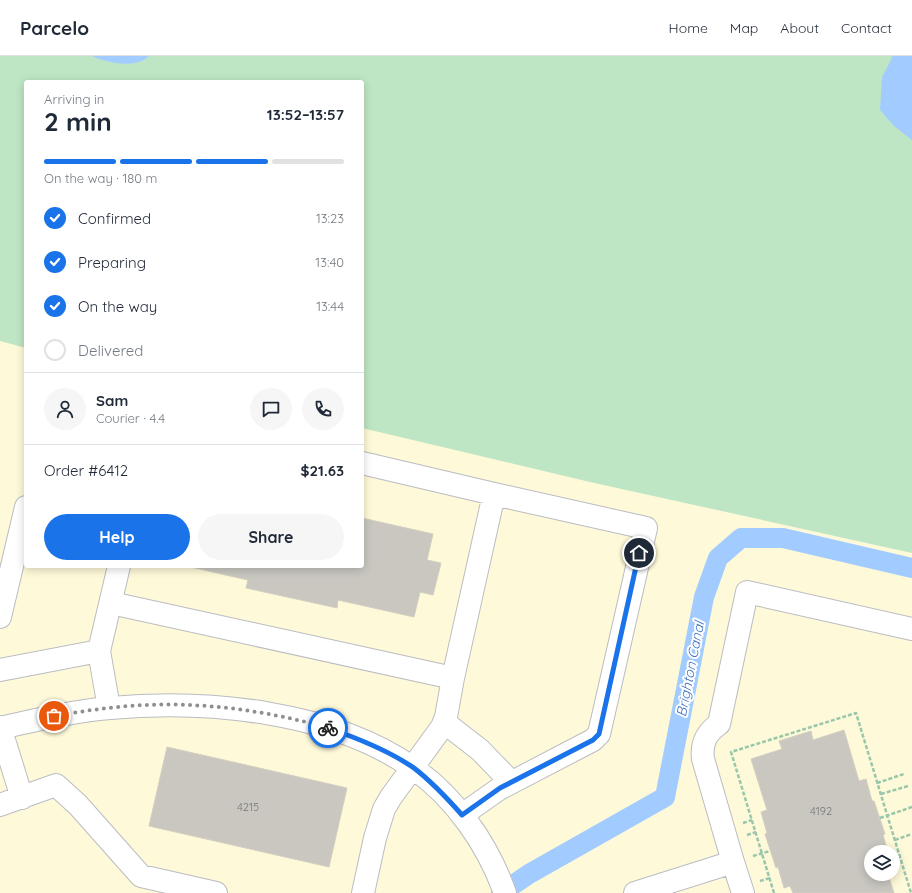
<!DOCTYPE html>
<meta charset="utf-8">
<style>
:root{--surface:#fff;--page:#f6f6f7;--text:#1f2937;--muted:#747a83;--line:#e0e1e3;--accent:#1a73e8}
body{margin:0;font-family:Quicksand,sans-serif;background:var(--page);color:var(--text);height:100vh;display:flex;flex-direction:column;font-size:15px;white-space:nowrap}
*{box-sizing:border-box;margin:0}
p{font-size:13px;color:var(--muted)}
.icon{flex:none;width:22px;height:22px;fill:none;stroke:currentColor;stroke-width:2;stroke-linecap:round;stroke-linejoin:round}
.map{position:relative;flex:1;overflow:hidden}
.drawer{position:absolute;left:24px;top:24px;width:340px;height:488px;display:flex;flex-direction:column;background:var(--surface);border-radius:4px;box-shadow:0 2px 10px #0003}
.drawer>*{flex:none}
.fabs{position:absolute;left:864px;top:789px;display:grid;gap:8px}
.fabs a{display:grid;place-items:center;width:36px;height:36px;border-radius:50%;background:var(--surface);box-shadow:0 2px 10px #0003;font-size:20px}
.pin{position:absolute;display:grid;place-items:center;width:34px;height:34px;color:#fff;margin:-17px;border:2px solid #fff;border-radius:50%;box-shadow:0 1px 4px #0007}
.courier{position:absolute;display:grid;place-items:center;width:40px;height:40px;margin:-20px;border:3px solid #1a73e8;border-radius:50%;background:#fff;color:#222;box-shadow:0 1px 5px #0007}
.head em{font-style:normal;font-weight:700}
.head div{display:flex;flex-direction:column-reverse}
.head{display:flex;align-items:center;justify-content:space-between;height:68px;padding:0 20px}
h1{font-size:26px;font-weight:700;line-height:30px}
.bar{display:grid;grid-template-columns:repeat(4,1fr);gap:6px 4px;align-content:center;height:48px;padding:0 20px}
.bar i{height:5px;border-radius:3px;background:var(--line)}
.bar .current{background:var(--accent)}
.bar p{grid-column:span 4}
.line{display:flex;align-items:center;gap:10px;padding:0 20px;border-top:1px solid var(--line)}
.line div{flex:1}
.round{display:grid;place-items:center;flex:none;width:42px;height:42px;border-radius:21px;background:var(--page)}
ol{padding:0 20px;list-style:none}
li{display:flex;align-items:center;gap:12px;height:44px}
li p{margin-inline-start:auto}
li .icon{padding:4px;border-radius:50%;background:var(--accent);color:#fff;stroke-width:4}
li:last-child{color:var(--muted)}
li i{width:22px;height:22px;border:2px solid var(--line);border-radius:50%}
.cta{display:flex;gap:8px;margin-top:auto;padding:8px 20px}
.cta a{flex:1;height:46px;border-radius:24px;background:var(--accent);color:#fff;font-size:16px;font-weight:700;line-height:46px;text-align:center}
.cta a+a{background:var(--page);color:var(--text)}
header{display:flex;align-items:center;gap:24px;box-sizing:border-box;height:56px;padding:0 20px;background:var(--surface);border-bottom:1px solid var(--line)}
header strong{font-size:19px}
nav{display:flex;gap:22px;margin-inline-start:auto;font-size:14px}
.map>svg:first-child{display:block}
</style>
<header>
<strong>Parcelo</strong>
<nav><a>Home</a><a>Map</a><a>About</a><a>Contact</a></nav>
</header>
<div class="map">
<svg width="912" height="837" viewBox="0 0 912 837">
<rect width="100%" height="100%" fill="#eeede3"/>
<path fill="#fef9d8" fill-rule="evenodd" d="M0 284 26 290V510H362V368L912 495V837H0ZM871 796H893V818H871Z"/>
<path fill="#bfe6c4" d="M0 0H912V497L590 426 362 372V26H26V292L0 285Z"/>
<path fill="#a2ccff" d="M92 0H149C136 13 107 7 92 0Z
M892 0H912V84L894 70 880 54 882 21 891 4Z"/>
<g fill="none" stroke-linecap="round" stroke-linejoin="round">
<path stroke="#a2ccff" stroke-width="20" d="M501 837 529 818 665 741 704 541 718 502 741 482H783L912 512"/>
</g>
<path fill="#c9c7c0" stroke="#d3cfc1" d="M362 462 433 478 427 504 441 507 433 539 420 536 414 561 338 544 337 552 246 532 248 524 186 510H362Z
M844 674 859 725 866 723 872 745H874L885 778 883 779 888 796H871V818H888L894 837H793L790 830 784 832 778 811 776 812 765 778 767 777 761 756 767 754 751 703 782 693 779 685 811 675 813 684Z
M167 691 347 732 329 811 149 770Z"/>
<g fill="none" stroke-linecap="round" stroke-linejoin="round">
<g stroke="#bbbcc2" stroke-width="24">
<path id="minor" d="M362 407 494 438
M111 547 453 622
M0 561 26 451
M0 614 99 595
M109 652 99 595 119 510
M444 666 480 694 511 726
M0 671 22 742
M0 672C36 664 73 655 110 652 206 643 332 655 413 712 455 741 488 789 505 837
M0 749 56 729 78 749 141 820 216 837
M733 806 743 837
M363 837 375 782 384 753 391 741 442 671 446 661 453 622 494 438 646 472 599 678 593 684 499 733 462 759
M635 837 733 806 703 703C701 687 706 677 719 668L747 536 912 573"/>
</g>
<path stroke="#98c7ab" stroke-width="2.5" stroke-dasharray="4 2" stroke-linecap="butt" d="M877 727 904 718
M881 738 908 730
M880 762 912 751
M743 767 752 764
M747 779 756 776
M895 784 912 778
M753 800 770 795
M760 825 770 822
M774 837 731 696 856 657 911 837"/>
<use href="#minor" stroke="#fff" stroke-width="22"/>
</g>
<g fill="none" stroke-linecap="round" stroke-linejoin="round">
<path stroke="#8e9090" stroke-width="4" stroke-dasharray="0 7.2" d="M54 660C72 657 90 654 108 652 182 643 258 652 328 672"/>
<path stroke="#1a73e8" stroke-width="5" d="M328 672C357 682 388 694 414 712 432 726 447 742 462 759L500 732 593 684 599 678 639 497"/>
</g>
<g text-anchor="middle" stroke-width="4" stroke-linejoin="round" paint-order="stroke">
<g font-size="11" fill="#76787b">
<text x="248" y="755">4215</text>
<text x="821" y="759">4192</text>
</g>
<g font-size="14" font-style="italic" fill="#4374c4" stroke="#fff">
<text transform="translate(690 613) rotate(-79)" y="5">Brighton Canal</text>
</g>
</g>
</svg>
<div class="fabs">
<a><svg class="icon" aria-label="layers" viewBox="0 0 24 24"><path d="M12 4l9 5-9 5-9-5zM3 14l9 5 9-5"/></svg></a>
</div>
<div class="pin" style="left:54px;top:660px;background:#ea580c"><svg class="icon" aria-label="bag" viewBox="0 0 24 24"><path d="M5 8h14l-1 12H6zM9 8a3 3 0 0 1 6 0"/></svg></div>
<div class="pin" style="left:639px;top:497px;background:#1f2937"><svg class="icon" aria-label="home" viewBox="0 0 24 24"><path d="M3 11l9-7 9 7M6 9v11h12V9"/></svg></div>
<div class="courier" style="left:328px;top:672px"><svg class="icon" aria-label="bike" viewBox="0 0 24 24"><circle cx="6" cy="16" r="4"/><circle cx="18" cy="16" r="4"/><path d="M6 16l4-8h5l3 8M10 8l3 8H6M13 5h3"/></svg></div>
<section class="drawer">
<div class="head"><div><h1>2 min</h1><p>Arriving in</p></div><em>13:52–13:57</em></div>
<div class="bar"><i class="current"></i><i class="current"></i><i class="current"></i><i></i><p>On the way · 180 m</p></div>
<ol>
<li><svg class="icon" aria-label="check" viewBox="0 0 24 24"><path d="M5 12l5 5 9-10"/></svg>Confirmed<p>13:23</p></li>
<li><svg class="icon" aria-label="check" viewBox="0 0 24 24"><path d="M5 12l5 5 9-10"/></svg>Preparing<p>13:40</p></li>
<li><svg class="icon" aria-label="check" viewBox="0 0 24 24"><path d="M5 12l5 5 9-10"/></svg>On the way<p>13:44</p></li>
<li><i></i>Delivered</li>
</ol>
<div class="line" style="height:72px"><a class="round"><svg class="icon" aria-label="person" viewBox="0 0 24 24"><circle cx="12" cy="8" r="4"/><path d="M4 21q1-7 8-7t8 7"/></svg></a><div><b>Sam</b><p>Courier · 4.4</p></div><a class="round"><svg class="icon" aria-label="chat" viewBox="0 0 24 24"><path d="M4 5h16v11H9l-5 4z"/></svg></a><a class="round"><svg class="icon" aria-label="phone" viewBox="0 0 24 24"><path d="M5 4h4l2 5-3 2q2 4 5 5l2-3 5 2v4C11 20 4 13 5 4z"/></svg></a></div>
<div class="line" style="height:52px"><div>Order #6412</div><b>$21.63</b></div>
<div class="cta"><a>Help</a><a>Share</a></div>
</section>
</div>
